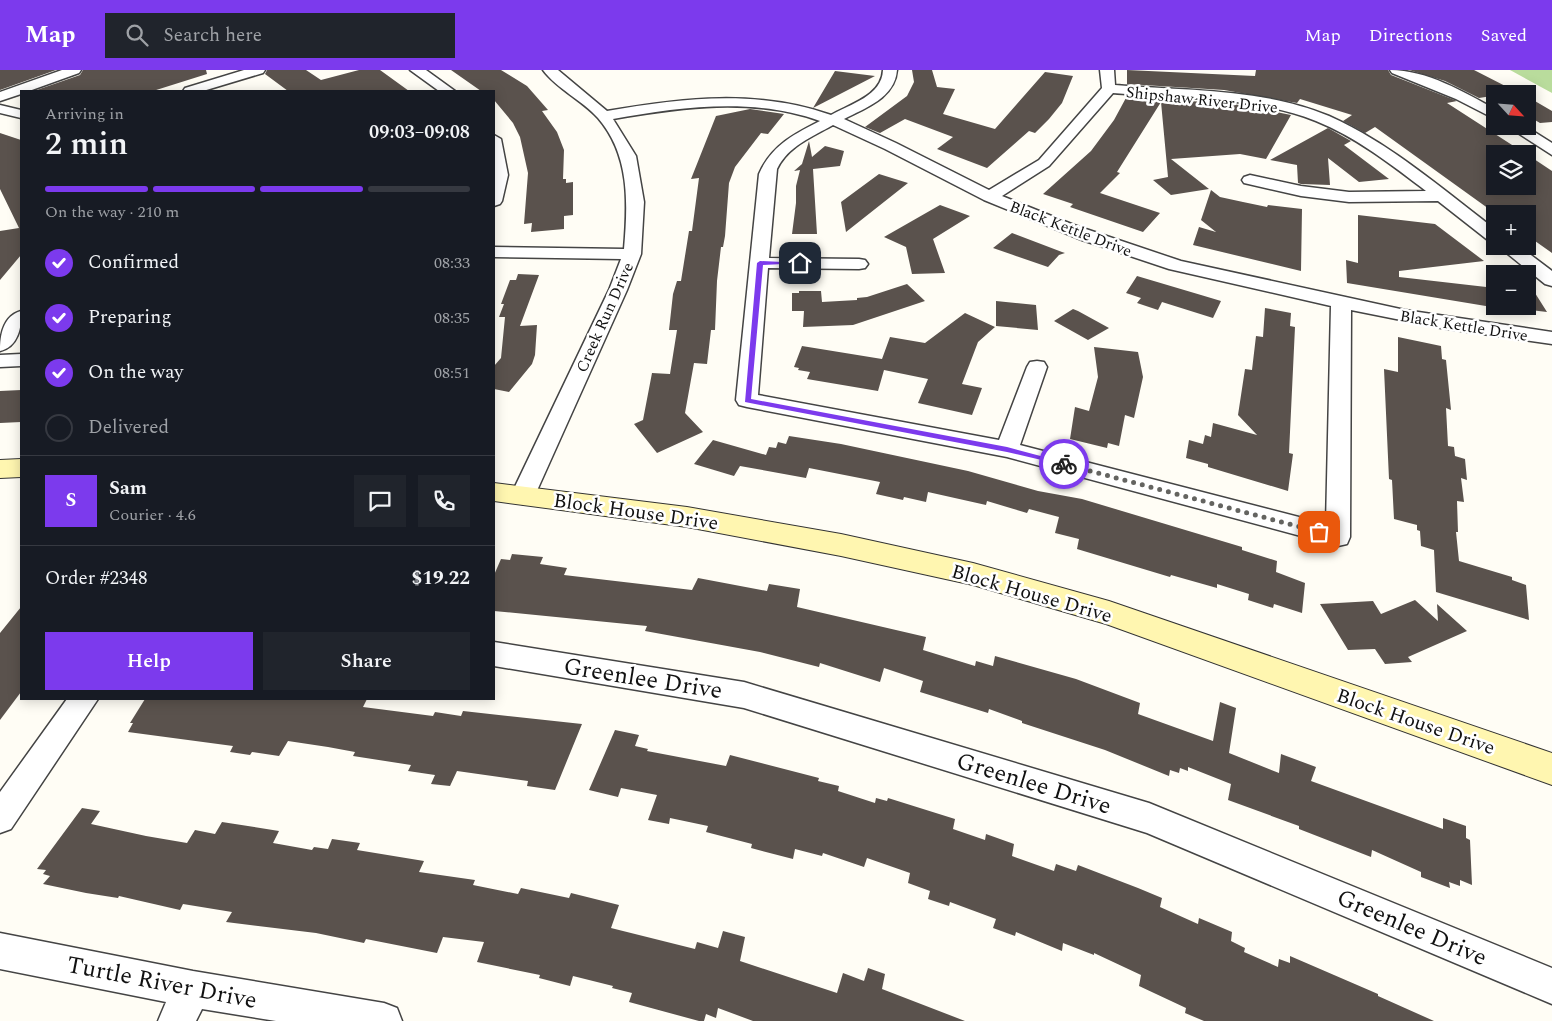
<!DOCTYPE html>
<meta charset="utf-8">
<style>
:root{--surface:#171b24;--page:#20242c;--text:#f1f3f6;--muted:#9ea1a6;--line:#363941;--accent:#7c3aed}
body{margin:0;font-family:Spectral,serif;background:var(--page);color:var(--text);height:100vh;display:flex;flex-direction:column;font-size:19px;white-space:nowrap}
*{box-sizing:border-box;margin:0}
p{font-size:16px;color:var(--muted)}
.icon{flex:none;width:28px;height:28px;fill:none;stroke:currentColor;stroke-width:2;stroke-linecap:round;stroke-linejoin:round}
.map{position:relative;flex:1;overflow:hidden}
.sheet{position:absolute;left:20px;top:20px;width:475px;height:610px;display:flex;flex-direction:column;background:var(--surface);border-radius:0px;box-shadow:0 2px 12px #0003}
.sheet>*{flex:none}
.needle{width:32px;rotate:116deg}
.fabs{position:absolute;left:1486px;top:15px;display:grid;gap:10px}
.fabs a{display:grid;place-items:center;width:50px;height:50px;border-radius:0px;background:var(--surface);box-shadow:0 2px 12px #0003;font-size:25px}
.pin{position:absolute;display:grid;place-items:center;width:42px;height:42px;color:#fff;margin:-21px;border-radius:10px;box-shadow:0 2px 8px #0006}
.courier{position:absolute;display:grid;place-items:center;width:50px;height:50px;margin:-25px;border:4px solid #7c3aed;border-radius:50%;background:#fff;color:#222;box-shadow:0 1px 6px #0007}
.head em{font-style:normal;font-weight:600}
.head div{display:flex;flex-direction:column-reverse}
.head{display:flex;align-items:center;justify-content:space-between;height:85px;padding:0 25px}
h1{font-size:32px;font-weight:600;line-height:38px}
.bar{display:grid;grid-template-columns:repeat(4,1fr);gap:8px 5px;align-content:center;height:60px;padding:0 25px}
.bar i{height:6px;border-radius:4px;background:var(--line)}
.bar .current{background:var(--accent)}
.bar p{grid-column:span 4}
.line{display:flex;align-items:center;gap:12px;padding:0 25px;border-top:1px solid var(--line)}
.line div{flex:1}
.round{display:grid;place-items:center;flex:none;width:52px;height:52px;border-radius:0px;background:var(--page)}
ol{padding:0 25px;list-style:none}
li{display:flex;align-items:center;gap:15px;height:55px}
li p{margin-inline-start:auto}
li .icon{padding:5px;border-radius:50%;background:var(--accent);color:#fff;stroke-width:4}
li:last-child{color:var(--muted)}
li i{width:28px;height:28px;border:2px solid var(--line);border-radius:50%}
.button{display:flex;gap:10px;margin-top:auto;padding:10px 25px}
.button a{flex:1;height:58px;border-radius:0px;background:var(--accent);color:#fff;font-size:20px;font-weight:600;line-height:58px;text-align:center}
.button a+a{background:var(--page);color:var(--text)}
header{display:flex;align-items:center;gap:30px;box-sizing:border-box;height:70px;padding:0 25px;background:var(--accent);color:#fff}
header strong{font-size:24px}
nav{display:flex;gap:28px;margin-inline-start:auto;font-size:18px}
.search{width:350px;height:45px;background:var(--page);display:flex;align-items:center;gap:12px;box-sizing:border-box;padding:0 18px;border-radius:0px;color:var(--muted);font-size:19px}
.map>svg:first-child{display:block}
</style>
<header>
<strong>Map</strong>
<div class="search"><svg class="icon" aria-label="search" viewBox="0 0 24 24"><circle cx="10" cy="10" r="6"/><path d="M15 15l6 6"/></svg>Search here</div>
<nav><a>Map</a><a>Directions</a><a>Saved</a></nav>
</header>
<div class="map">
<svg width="1552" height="951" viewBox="0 0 1552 951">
<rect width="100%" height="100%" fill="#fffdf5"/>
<path fill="#b9dc9c" d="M1510 0H1552V23Z"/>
<path fill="#5a524d" d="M0 0H56L0 20Z
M83 0H206L207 4 153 21H34L80 5Z
M267 0H306L321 10 359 0H380L409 21H288L265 4Z
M451 0H501L527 16 548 40 542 41 557 62 564 80 563 109H566V113L573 112V145L564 146V159L531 162 532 153 524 154 528 103 520 67 513 53 494 30V21H481Z
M912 0H932L937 17 955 19 943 44 995 59 1045 2 1073 6 1062 33 1049 49 1035 63 1029 61 987 98 937 79 953 67 905 49 880 63 865 57 907 26 914 12Z
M1127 0 1255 6 1256 0H1388L1391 5 1457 31 1447 33 1526 84H1495V116H1528V85L1552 101V183L1528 166V144H1496L1375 57 1365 63 1343 51 1352 45 1300 29 1297 33 1224 20 1127 14Z
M1409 0H1474L1517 22 1479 28 1445 11Z
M835 1 875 6 813 38Z
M1127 26 1241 35 1291 45 1266 89 1240 84 1171 89 1209 119 1171 125 1153 110 1168 107 1161 32 1117 102 1120 103 1100 123 1160 143 1143 162 1070 137 1073 134 1043 124 1091 81 1114 50Z
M1528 27 1552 41V52L1540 53 1528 46Z
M750 39 784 44 768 64 761 63 735 97 729 113 725 166 723 177H721L717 211 715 260H711L707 294 694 293 685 343 703 362 657 383 634 354 643 350 652 303 670 304 677 260H669L673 224 677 211H681L689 161H692L699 108 691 109 716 46Z
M1328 58 1351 71 1344 75 1389 109 1359 112 1328 88 1330 115 1301 114 1298 113 1297 95 1270 90Z
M0 63 21 70V185L0 210V161L19 158 0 119Z
M809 71 812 87 825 76 844 81 840 96 813 99 817 164H792L796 133V116L800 100 794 101 802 94Z
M879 104 908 113 846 162 841 132Z
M1211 120 1220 127 1243 132 1267 137 1268 135 1302 139 1301 201 1193 175 1199 157 1216 162 1201 150Z
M940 135 970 146 933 169 945 203 912 204 906 177 884 167Z
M1358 145 1435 154 1484 191 1399 201V207L1495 218V236H1528V222L1535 223 1547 242 1521 239 1522 242 1347 213 1346 190 1358 193Z
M1012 163 1062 182 1065 183 1059 185 1048 197 993 178Z
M518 204 539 205 520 256 537 255 535 285 532 294 509 322 494 319V296L501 288 505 247H499L504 234H501L510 210H516Z
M1137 206 1201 225 1221 231 1213 248 1162 232 1158 240 1137 233 1141 228 1126 223Z
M907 214 925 231 853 255 803 257 804 241H792V223H799V221H821L822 232 857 230V228L867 227Z
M996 231 1036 235 1038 260 996 256Z
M1265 238 1291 243 1290 256 1295 257 1289 383 1293 384 1288 421 1208 397V394L1186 388 1189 370 1203 374 1205 365 1211 367 1213 353 1257 365 1238 345 1245 299 1252 300 1256 266 1263 267Z
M1073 239 1078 241 1109 258 1088 270 1054 251Z
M965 243 995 257 978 272 962 314 982 318 972 345 918 333 928 309 884 300 878 321 807 309 810 302 798 300 799 298 794 297 802 276 882 289 890 267 925 273Z
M1398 267 1441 276 1442 289 1446 290 1451 340 1446 338 1448 376 1454 377 1455 386 1465 389 1467 410 1461 408 1464 432 1457 431 1458 462H1456L1459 491 1512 507V510L1526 515 1529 550 1436 522 1434 480 1421 476 1420 461 1417 460V455L1394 449 1392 410 1389 409 1384 299 1398 302Z
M1094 277 1138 282 1143 307 1134 348 1125 345 1119 376 1108 373 1107 378 1070 369 1075 337 1089 341 1098 307Z
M21 320V352L0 353V321Z
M789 366 841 374 968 401 1038 421 1082 429 1242 477V480L1277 491 1276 502 1305 513 1302 543 1274 534 1273 538 1248 530 1249 524 1217 514V518L1171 505 1170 507 1077 479 1079 469 1055 463 1059 447 1029 439 1027 443 987 431 986 435 928 422 926 432 904 427 903 430 876 424 880 412 809 398 806 408 740 396 734 406 694 394 713 370 766 385 769 377 776 378 778 372 786 374Z
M512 484 543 487 540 494 567 498 564 505 692 520 698 508 767 521 769 514 800 519 797 537 926 567 923 580 975 596 976 591 993 596 995 586 1076 609 1140 633 1138 644 1213 671 1220 632 1236 638 1229 683 1279 703 1281 684 1316 697 1311 711 1443 759V748L1466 756V768L1470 770 1472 815 1460 810V816L1449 812 1450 818 1421 807V802L1372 780 1371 787 1299 759V756L1228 730 1231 714 1188 697V701L1180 698 1179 703 1170 700 1169 706 1105 680 1022 653V651L989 639 988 643 920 622 923 611 884 598 880 612 820 593 819 597 760 582 645 561 647 556 494 541V505L501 489 510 490Z
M1415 530 1438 551 1437 534 1467 561 1408 587 1412 592 1385 594 1375 579 1348 580 1320 534 1373 531 1381 544Z
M21 537V622L0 650V563Z
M145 629H367L363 637 433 646 435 642 461 646 463 641 582 654 555 720 527 716 528 711 457 701 450 716 431 714 435 705 408 701 411 695 353 686 355 682 328 677 288 671 279 686 252 682 250 685 230 682 233 676 128 662 133 653H130Z
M615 660 639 665 635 676 648 679 647 681 726 696 730 685 819 708 818 711 839 716 838 721 875 733 876 728 887 731 888 728 955 749 953 759 985 770 986 764 1014 774 1012 786 1054 801 1056 794 1076 801 1078 795 1138 818 1162 828 1160 837 1198 854 1199 848 1232 862 1231 871 1245 878 1244 882 1278 897 1279 889 1290 893V886L1378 924V926L1434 951H1204L1185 943 1186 938 1139 916 1141 905 1094 883V885L1063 873 1062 881 1016 862 1015 866 993 858 996 849 950 832 949 836 928 829 930 821 908 813 910 803 867 788 864 797 823 783 822 786 795 779 793 789 751 778 752 774 706 762 708 756 670 748 669 754 648 750 657 725 621 718 618 727 589 720Z
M82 738 100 741 91 754 146 766 187 773 195 760 215 764 222 752 279 761 273 773 312 780 314 777 328 779 332 769 360 773 357 780 424 791 419 802 475 810 473 815 518 824 521 818 569 828 571 823 619 835 611 858 695 879 697 872 718 878 723 861 745 867 740 891 837 923 843 903 864 911 868 898 885 904 882 919 965 951H753L718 938 716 948 706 944 704 951H699L629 932 632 923 612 918 613 916 573 906 570 916 539 908 540 905 477 892 484 872 443 867 437 883 366 869 364 873 316 863 226 852 232 842 183 834 180 840 119 826 118 828 86 823 43 814 50 806 43 804 46 800 37 799Z"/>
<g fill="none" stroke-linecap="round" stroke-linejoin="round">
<g stroke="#444" stroke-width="3">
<path id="street" d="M62 0H81L79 3 29 21H21V24L0 31V22Z
M244 0H265L263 3 203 21H183L185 18Z
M410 0H426L455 21H439Z
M543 0H558L607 41C682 28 757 19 831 45 850 34 882 26 883 0H897C895 28 865 38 844 49L896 73 989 120 1039 90 1102 18 1100 0H1114L1115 15C1186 21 1263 18 1329 46 1390 73 1442 119 1495 159V172L1489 171 1438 131 1349 132 1301 126 1244 113 1242 110 1244 107 1250 105 1301 116 1349 122 1426 121C1392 95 1356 67 1316 51 1253 26 1180 29 1113 23L1049 96 1002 126 1074 155 1181 191 1405 240 1552 262V274L1441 258 1351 240 1350 467 1347 474 1338 476 1007 387 747 337 739 335 736 330 759 104C771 76 794 64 820 51 753 27 681 37 613 49L636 86 644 132 641 184 627 220 535 425 531 431 523 434 515 431 511 425 609 220 621 189 494 187V177L624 179C628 133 630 85 598 48 582 30 557 19 543 0ZM833 55 885 79 984 130 1082 170 1169 199 1331 236 1326 454 1020 375 1047 297 1044 292 1037 291 1030 292 1027 297 999 370 758 325 768 198 859 199 865 198 868 194 865 190 859 189 769 188 777 99C788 76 812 67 833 55Z
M1390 0C1427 0 1464 22 1495 39V49L1456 29 1392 3Z
M0 35 21 40V48L0 43Z
M1507 56H1525L1552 73V85Z
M494 65 501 69 508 105 502 131 500 134 494 136Z
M1498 176H1519L1552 201V216L1545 214Z
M21 241C22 257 18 277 0 281 0 265 3 246 21 241Z
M21 284V296L0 297V285Z
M494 572 744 612 1149 733 1552 898V934L1147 763 744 638 494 596Z
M67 629H98L11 759 0 763V722Z
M0 863 193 901 384 933 397 938 402 951H276L202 939 196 951H158L166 932 0 899Z"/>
</g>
<g stroke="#333" stroke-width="2">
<path id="secondary" d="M21 389V407L0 408V390Z
M494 413 687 437 841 464 973 493 1109 531 1552 683V715L1106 554 973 515 841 486 687 457 494 431Z"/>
</g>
<use href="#street" fill="#fff" fill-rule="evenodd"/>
<use href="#secondary" fill="#fff6b0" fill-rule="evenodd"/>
</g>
<path fill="#7c3aed" d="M760 191 803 193 763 195 751 329 1007 377 1067 393V396L1007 382 745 332 757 193Z"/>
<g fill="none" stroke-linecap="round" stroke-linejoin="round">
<path stroke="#646461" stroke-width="5" stroke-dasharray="0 9" d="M1064 394 1319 462"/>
</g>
<g text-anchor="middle" stroke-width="5" stroke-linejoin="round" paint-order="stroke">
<g font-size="16" fill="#111" stroke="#fff">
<text transform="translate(1202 29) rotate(6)" y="6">Shipshaw River Drive</text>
<text transform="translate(1071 158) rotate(21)" y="6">Black Kettle Drive</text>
<text transform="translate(604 247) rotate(-66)" y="6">Creek Run Drive</text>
<text transform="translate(1464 255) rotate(9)" y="6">Black Kettle Drive</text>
</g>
<g font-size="20" fill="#111" stroke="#fff">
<text transform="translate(636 441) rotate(8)" y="7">Block House Drive</text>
<text transform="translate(1032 523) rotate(16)" y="7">Block House Drive</text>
<text transform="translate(1416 651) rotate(19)" y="7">Block House Drive</text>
</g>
<g font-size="24" fill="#111" stroke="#fff">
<text transform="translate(643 608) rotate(9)" y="8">Greenlee Drive</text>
<text transform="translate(1034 713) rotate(17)" y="8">Greenlee Drive</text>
<text transform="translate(1412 857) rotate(23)" y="8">Greenlee Drive</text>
<text transform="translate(162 912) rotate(11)" y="8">Turtle River Drive</text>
</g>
</g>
</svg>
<div class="fabs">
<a><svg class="needle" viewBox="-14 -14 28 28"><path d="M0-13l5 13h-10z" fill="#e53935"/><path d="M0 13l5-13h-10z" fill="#9ea1a6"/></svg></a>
<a><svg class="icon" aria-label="layers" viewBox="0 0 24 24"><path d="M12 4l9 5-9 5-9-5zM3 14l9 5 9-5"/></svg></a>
<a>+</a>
<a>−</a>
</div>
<div class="pin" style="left:1319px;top:462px;background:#ea580c"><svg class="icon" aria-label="bag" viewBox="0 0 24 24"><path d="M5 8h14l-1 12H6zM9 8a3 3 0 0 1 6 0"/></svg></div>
<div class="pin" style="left:800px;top:193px;background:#1f2937"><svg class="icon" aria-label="home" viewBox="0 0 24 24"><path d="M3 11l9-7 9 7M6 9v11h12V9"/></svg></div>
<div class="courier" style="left:1064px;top:394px"><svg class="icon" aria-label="bike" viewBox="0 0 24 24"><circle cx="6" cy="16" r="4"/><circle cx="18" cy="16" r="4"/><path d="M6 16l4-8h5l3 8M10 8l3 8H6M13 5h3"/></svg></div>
<section class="sheet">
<div class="head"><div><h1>2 min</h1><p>Arriving in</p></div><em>09:03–09:08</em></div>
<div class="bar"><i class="current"></i><i class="current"></i><i class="current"></i><i></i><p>On the way · 210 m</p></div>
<ol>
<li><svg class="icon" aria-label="check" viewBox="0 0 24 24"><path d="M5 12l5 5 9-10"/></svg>Confirmed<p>08:33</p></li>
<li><svg class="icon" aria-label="check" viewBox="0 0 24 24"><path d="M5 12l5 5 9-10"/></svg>Preparing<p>08:35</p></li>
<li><svg class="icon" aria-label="check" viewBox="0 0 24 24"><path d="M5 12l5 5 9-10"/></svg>On the way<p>08:51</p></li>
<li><i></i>Delivered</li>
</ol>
<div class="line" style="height:90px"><b class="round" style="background:var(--accent);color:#fff">S</b><div><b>Sam</b><p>Courier · 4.6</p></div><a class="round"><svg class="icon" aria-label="chat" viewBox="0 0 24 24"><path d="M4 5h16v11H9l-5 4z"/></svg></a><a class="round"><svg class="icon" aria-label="phone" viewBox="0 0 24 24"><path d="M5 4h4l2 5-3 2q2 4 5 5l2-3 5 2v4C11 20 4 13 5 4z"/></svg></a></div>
<div class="line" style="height:65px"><div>Order #2348</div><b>$19.22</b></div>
<div class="button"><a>Help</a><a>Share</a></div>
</section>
</div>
